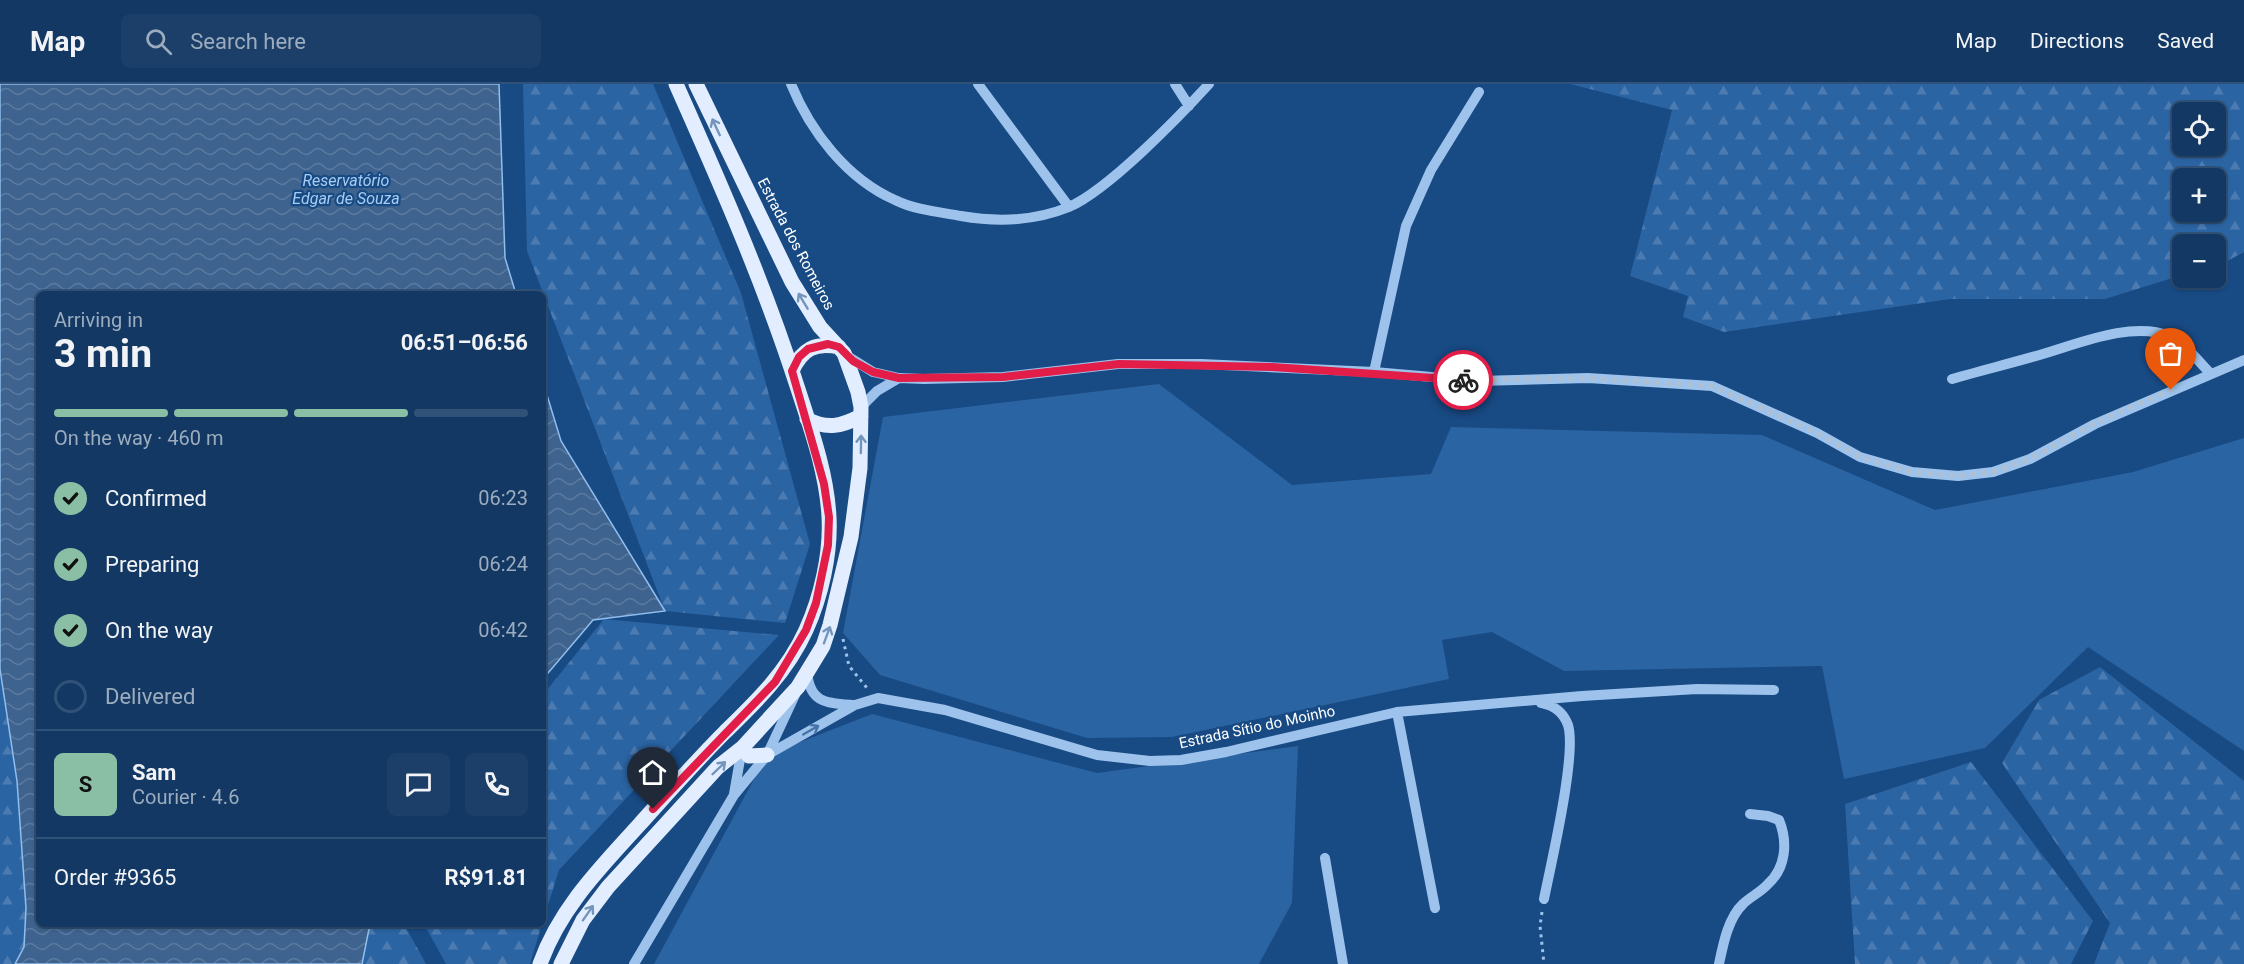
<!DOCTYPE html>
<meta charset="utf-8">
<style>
:root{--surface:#123863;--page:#1b3f69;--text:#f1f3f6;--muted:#9cacbe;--line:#315278;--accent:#8abfa5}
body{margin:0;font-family:Roboto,sans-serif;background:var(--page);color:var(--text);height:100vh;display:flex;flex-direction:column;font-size:22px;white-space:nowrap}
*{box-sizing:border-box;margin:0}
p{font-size:20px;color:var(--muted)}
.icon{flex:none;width:33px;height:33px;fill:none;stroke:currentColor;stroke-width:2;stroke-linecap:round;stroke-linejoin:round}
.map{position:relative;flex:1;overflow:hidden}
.details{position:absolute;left:36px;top:207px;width:510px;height:636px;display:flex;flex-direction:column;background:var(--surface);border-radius:9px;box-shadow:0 2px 4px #0004,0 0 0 2px var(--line)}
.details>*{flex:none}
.controls{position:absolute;left:2172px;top:18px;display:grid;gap:12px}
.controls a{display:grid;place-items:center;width:54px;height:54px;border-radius:9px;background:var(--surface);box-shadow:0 2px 4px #0004,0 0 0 2px var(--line);font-size:30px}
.pin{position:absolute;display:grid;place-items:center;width:51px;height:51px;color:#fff;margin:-62px -26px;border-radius:50% 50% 50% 0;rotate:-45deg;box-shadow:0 0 6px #0007}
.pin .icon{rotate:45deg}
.courier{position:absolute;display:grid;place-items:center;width:60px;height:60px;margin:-30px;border:4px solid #e11d48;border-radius:50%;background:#fff;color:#222;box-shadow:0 2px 8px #0007}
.headline em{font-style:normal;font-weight:700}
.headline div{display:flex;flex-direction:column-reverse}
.headline{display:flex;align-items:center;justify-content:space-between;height:102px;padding:0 18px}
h1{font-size:39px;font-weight:700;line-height:45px}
.bar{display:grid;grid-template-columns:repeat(4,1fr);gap:9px 6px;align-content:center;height:72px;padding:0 18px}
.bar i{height:8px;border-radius:4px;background:var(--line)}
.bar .current{background:var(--accent)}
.bar p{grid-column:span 4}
.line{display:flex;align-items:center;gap:15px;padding:0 18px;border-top:2px solid var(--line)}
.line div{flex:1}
.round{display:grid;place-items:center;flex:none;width:63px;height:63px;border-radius:9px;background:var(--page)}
ol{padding:0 18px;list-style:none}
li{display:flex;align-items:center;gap:18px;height:66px}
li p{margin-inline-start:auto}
li .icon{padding:6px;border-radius:50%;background:var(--accent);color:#111;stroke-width:4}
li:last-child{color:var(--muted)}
li i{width:33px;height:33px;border:3px solid var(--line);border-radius:50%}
header{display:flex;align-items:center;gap:36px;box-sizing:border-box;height:84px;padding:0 30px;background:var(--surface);border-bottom:2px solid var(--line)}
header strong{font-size:28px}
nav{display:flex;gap:33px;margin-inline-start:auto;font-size:21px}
.search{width:420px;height:54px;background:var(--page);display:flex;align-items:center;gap:15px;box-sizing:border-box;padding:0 21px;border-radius:9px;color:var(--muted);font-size:22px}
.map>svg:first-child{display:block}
</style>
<header>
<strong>Map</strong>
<div class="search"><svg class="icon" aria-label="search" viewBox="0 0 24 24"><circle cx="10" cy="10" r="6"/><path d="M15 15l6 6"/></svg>Search here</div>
<nav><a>Map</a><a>Directions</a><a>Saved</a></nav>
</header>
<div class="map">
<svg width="2244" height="880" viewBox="0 0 2244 880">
<defs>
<pattern id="forest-firs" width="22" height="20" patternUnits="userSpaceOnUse" patternTransform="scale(1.5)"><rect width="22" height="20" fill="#2b64a3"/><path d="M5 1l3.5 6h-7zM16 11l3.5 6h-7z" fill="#4b7bb1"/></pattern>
<pattern id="water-waves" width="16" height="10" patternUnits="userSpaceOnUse" patternTransform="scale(1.5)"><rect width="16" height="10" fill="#3e638e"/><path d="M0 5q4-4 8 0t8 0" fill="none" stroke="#5b7a9f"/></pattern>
</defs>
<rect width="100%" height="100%" fill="#184a84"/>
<path fill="#2b64a3" d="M1159 300 1292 401 1431 390 1451 343 1762 351 1935 426 2133 388 2244 354V667L2088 563 1985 664 1844 695 1822 582 1564 587 1492 548 1442 556 1449 595 1172 653 1087 654 880 591 843 549 883 333Z
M872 630 1097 689 1298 662 1292 819 1259 880H654L767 671Z"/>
<path fill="url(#forest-firs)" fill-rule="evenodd" d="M523 0H653L741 209 810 460 785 539 665 527 527 167Z
M1570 0H2244V168L2216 183V160H2182V191L2105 215H1950L1724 248 1683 233 1688 212 1630 192 1672 26ZM2182 28H2216V62H2182ZM2182 94H2216V128H2182Z
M604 535 779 551 559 786 543 837V611Z
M2100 583 2244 697V880H2094L2110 839 2002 679 2039 616Z
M0 585 17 697 26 824 24 863 15 880H0Z
M1971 678 2093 837 2071 880H1855L1845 720Z
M366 840H404L426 880H355Z
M424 840H542L530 880H446Z"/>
<path fill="url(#water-waves)" stroke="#90beef" stroke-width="1.5" d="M0 0H499L505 174 516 210H39V840H370L362 880H15L24 863 26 824 17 697 0 585Z
M543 298 561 357 665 527 593 536 543 595Z"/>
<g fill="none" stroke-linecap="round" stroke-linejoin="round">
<path stroke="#9dc3ec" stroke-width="3" stroke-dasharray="3 4.5" stroke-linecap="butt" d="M843 555 849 582 867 604
M1542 828 1540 842 1544 880"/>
<path stroke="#9dc3ec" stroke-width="10" d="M791 0C810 47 847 95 895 116 915 126 939 128 961 132 996 138 1035 137 1069 123 1108 106 1179 33 1209 0
M978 0 1069 123
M1175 0 1189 22
M844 270 873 288 899 294 924 295 1003 293 1118 280H1201L1374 288 1478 297 1588 294 1712 302 1817 349 1860 373 1912 388 1958 392 1993 388 2030 375 2095 340 2244 276
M1374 288 1406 142 1431 86 1479 8
M1952 295C1980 287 2008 280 2036 272 2073 262 2131 236 2169 252 2185 259 2198 277 2210 289
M861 323 877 307 899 294
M807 588C810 620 827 619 855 621
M1541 619C1554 622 1563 627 1568 641 1577 670 1551 780 1544 815
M1397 628 1435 824
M767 671 855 621 878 614 945 626 1097 671 1150 677 1181 676 1226 668 1397 628 1582 612 1697 605 1774 606
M734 710 742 664
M1325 774 1343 880
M634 880 734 711 767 671 795 611
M1719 880C1723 861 1728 834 1743 820 1750 813 1761 808 1768 800 1786 784 1788 758 1779 736L1768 732 1750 730"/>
<path stroke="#e2eeff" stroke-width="15" d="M792 287C802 265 815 258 839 263
M807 335C827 346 842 342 861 332
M742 664 749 672 767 671
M540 880C560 824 600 784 639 741 667 710 695 678 725 648 757 617 787 588 806 546 821 513 831 470 829 433 827 390 811 345 798 305 764 199 721 101 676 0
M561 880 583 836 608 803 718 683 742 664 798 603 823 562 830 541 851 453 860 384 861 323 858 308 844 269 820 243 792 198 696 0"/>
</g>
<defs><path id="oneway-shaft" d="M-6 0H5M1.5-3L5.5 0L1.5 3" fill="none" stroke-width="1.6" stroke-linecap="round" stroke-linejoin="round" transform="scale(1.5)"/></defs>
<g stroke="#7394bb">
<use href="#oneway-shaft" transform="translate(716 43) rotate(-115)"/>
<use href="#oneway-shaft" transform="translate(803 217) rotate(-121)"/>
<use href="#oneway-shaft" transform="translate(861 360) rotate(-89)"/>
<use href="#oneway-shaft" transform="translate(827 551) rotate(-70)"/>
<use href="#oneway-shaft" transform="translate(719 684) rotate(-44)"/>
<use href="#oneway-shaft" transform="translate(588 829) rotate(-55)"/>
</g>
<use stroke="#4774a8" href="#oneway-shaft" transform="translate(811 646) rotate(-30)"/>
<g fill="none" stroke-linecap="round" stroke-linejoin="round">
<path stroke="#aec0d4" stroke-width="6" stroke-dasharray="0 10.8" d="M1463 296 1588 294 1712 302 1817 349 1860 373 1912 388 1958 392 1993 388 2030 375 2095 339 2171 306"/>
<path stroke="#e11d48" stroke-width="8" d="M653 725 775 598 806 546 816 519 828 461 829 433 824 400 792 287 799 273 808 265 828 260 839 263 853 277 873 288 899 294 1003 293 1119 280 1272 283 1463 296"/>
</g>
<g text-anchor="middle" stroke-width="4.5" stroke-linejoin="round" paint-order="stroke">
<g font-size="15" fill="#fff" stroke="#184a84">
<text transform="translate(796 160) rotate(62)" y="5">Estrada dos Romeiros</text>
<text transform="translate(1257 643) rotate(-12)" y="5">Estrada Sítio do Moinho</text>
</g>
<g font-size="16" font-style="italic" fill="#a8cdf4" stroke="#184a84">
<text x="346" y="102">Reservatório<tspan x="346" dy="18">Edgar de Souza</tspan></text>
</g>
</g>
</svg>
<div class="controls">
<a><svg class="icon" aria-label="locate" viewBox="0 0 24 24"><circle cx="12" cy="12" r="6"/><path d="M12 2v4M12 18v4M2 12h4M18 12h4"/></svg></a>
<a>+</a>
<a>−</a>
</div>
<div class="pin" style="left:2171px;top:306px;background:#ea580c"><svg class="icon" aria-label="bag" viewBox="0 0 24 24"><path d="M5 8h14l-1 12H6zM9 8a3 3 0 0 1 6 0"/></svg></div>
<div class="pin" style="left:653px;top:725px;background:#1f2937"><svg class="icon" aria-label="home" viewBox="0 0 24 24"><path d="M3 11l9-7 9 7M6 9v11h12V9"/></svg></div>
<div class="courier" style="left:1463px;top:296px"><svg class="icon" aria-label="bike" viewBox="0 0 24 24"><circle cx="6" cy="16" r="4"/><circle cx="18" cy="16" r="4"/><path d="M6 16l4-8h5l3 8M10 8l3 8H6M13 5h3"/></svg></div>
<section class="details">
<div class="headline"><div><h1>3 min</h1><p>Arriving in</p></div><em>06:51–06:56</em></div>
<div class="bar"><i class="current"></i><i class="current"></i><i class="current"></i><i></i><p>On the way · 460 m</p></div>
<ol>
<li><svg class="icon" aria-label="check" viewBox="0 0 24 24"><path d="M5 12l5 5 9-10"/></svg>Confirmed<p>06:23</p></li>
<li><svg class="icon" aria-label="check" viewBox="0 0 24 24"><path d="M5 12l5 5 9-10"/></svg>Preparing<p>06:24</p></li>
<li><svg class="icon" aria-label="check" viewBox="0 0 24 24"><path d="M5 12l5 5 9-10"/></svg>On the way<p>06:42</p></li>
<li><i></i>Delivered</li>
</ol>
<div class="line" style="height:108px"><b class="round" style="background:var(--accent);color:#111">S</b><div><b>Sam</b><p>Courier · 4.6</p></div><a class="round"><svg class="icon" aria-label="chat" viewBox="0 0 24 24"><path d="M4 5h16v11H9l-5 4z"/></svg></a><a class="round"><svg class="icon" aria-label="phone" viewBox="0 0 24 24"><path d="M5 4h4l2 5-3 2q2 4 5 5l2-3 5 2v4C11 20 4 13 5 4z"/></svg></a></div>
<div class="line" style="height:78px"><div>Order #9365</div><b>R$91.81</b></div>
</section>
</div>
